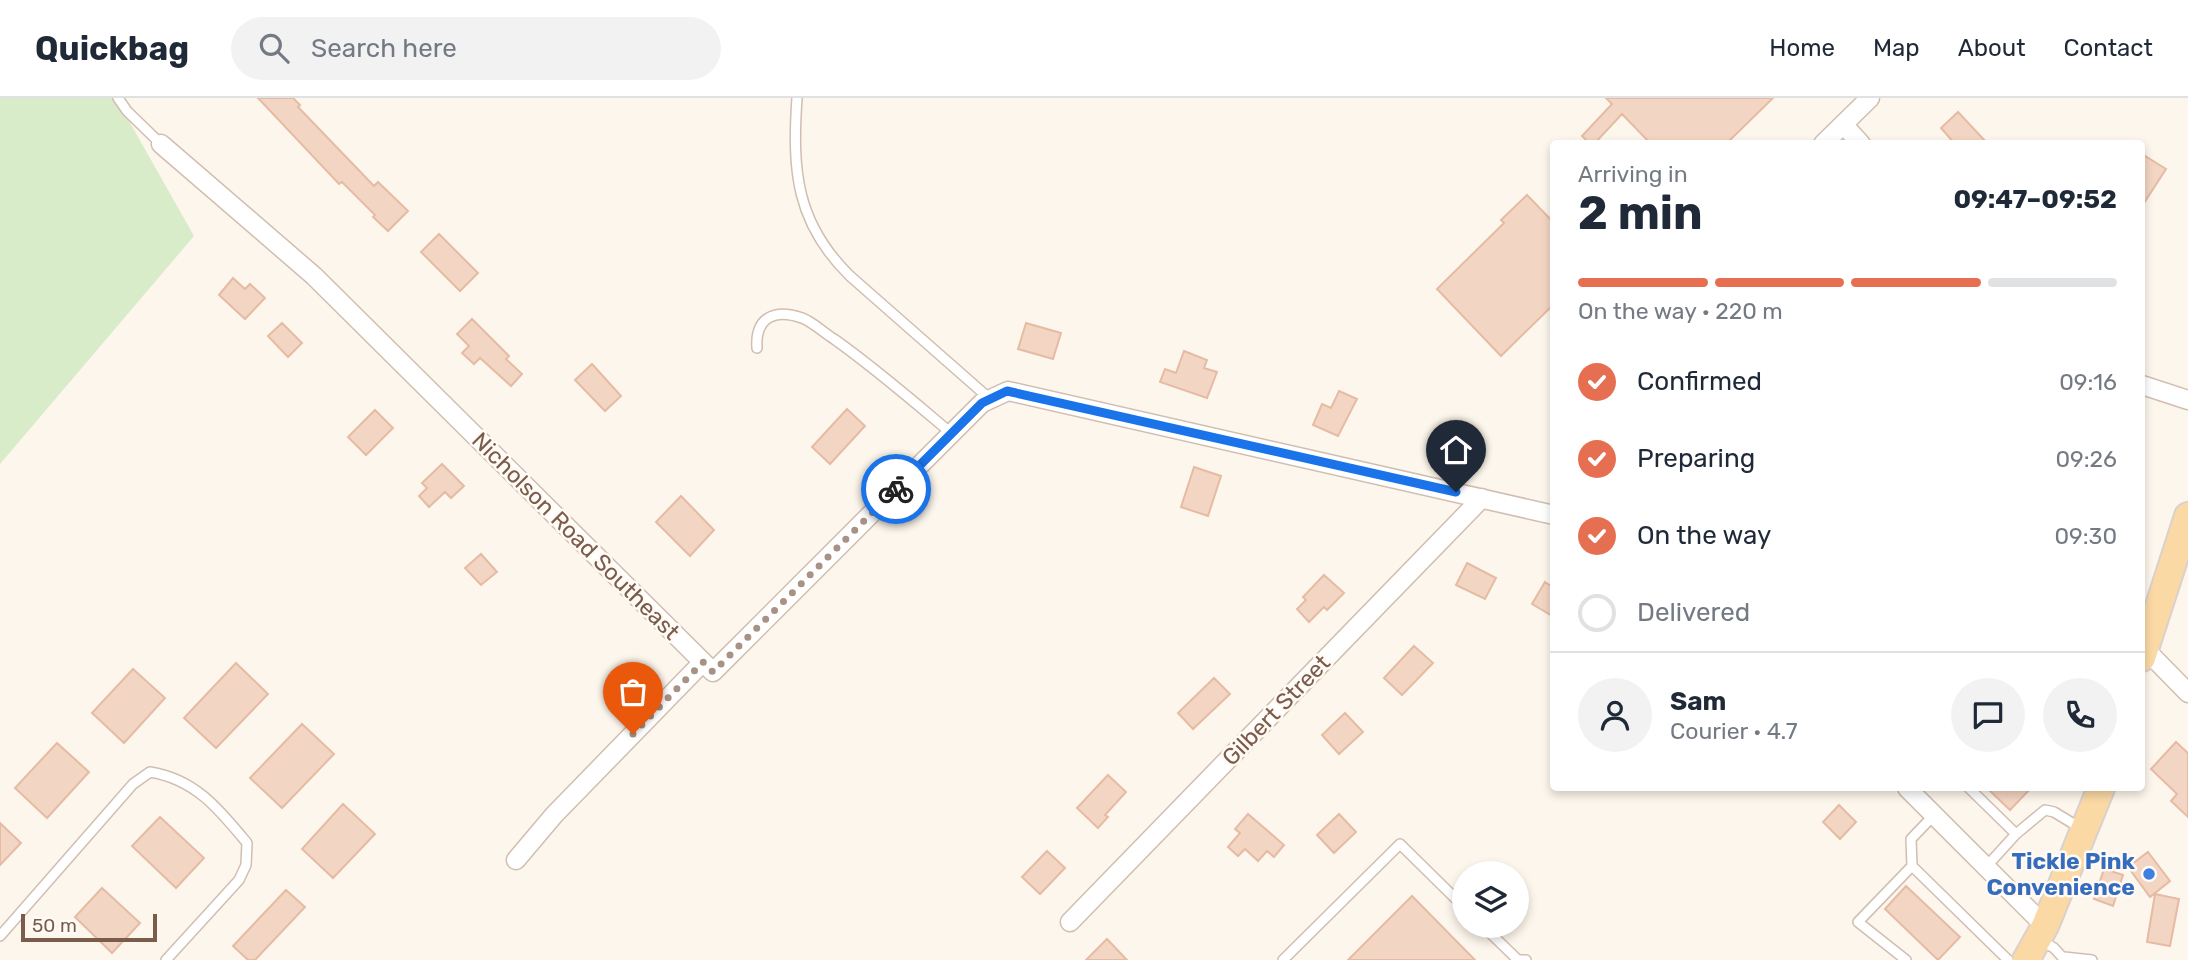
<!DOCTYPE html>
<meta charset="utf-8">
<style>
:root{--surface:#fff;--page:#f2f2f3;--text:#1f2937;--muted:#747a83;--line:#e0e1e3;--accent:#e76f51}
body{margin:0;font-family:Rubik,sans-serif;background:var(--page);color:var(--text);height:100vh;display:flex;flex-direction:column;font-size:26px;white-space:nowrap}
*{box-sizing:border-box;margin:0}
p{font-size:23px;color:var(--muted)}
.icon{flex:none;width:38px;height:38px;fill:none;stroke:currentColor;stroke-width:2;stroke-linecap:round;stroke-linejoin:round}
.map{position:relative;flex:1;overflow:hidden}
.panel{position:absolute;left:1550px;top:42px;width:595px;height:651px;display:flex;flex-direction:column;background:var(--surface);border-radius:7px;box-shadow:0 4px 10px #0003}
.panel>*{flex:none}
.buttons{position:absolute;left:1452px;top:763px;display:grid;gap:14px}
.buttons a{display:grid;place-items:center;width:77px;height:77px;border-radius:50%;background:var(--surface);box-shadow:0 4px 10px #0003;font-size:35px}
.scale{position:absolute;left:21px;bottom:18px;width:136px;box-sizing:border-box;padding-left:7px;border:4px solid #7a5c4d;border-top:0;font-size:19px;line-height:24px;white-space:nowrap;color:#7a5c4d;-webkit-text-stroke:5px #fffaf3;paint-order:stroke}
.pin{position:absolute;display:grid;place-items:center;width:60px;height:60px;color:#fff;margin:-72px -30px;border-radius:50% 50% 50% 0;rotate:-45deg;box-shadow:0 0 7px #0007}
.pin .icon{rotate:45deg}
.courier{position:absolute;display:grid;place-items:center;width:70px;height:70px;margin:-35px;border:5px solid #1a73e8;border-radius:50%;background:#fff;color:#222;box-shadow:0 2px 9px #0007}
.headline em{font-style:normal;font-weight:700}
.headline div{display:flex;flex-direction:column-reverse}
.headline{display:flex;align-items:center;justify-content:space-between;height:119px;padding:0 28px}
h1{font-size:46px;font-weight:700;line-height:52px}
.bar{display:grid;grid-template-columns:repeat(4,1fr);gap:10px 7px;align-content:center;height:84px;padding:0 28px}
.bar i{height:9px;border-radius:5px;background:var(--line)}
.bar .on{background:var(--accent)}
.bar p{grid-column:span 4}
.line{display:flex;align-items:center;gap:18px;padding:0 28px;border-top:2px solid var(--line)}
.line div{flex:1}
.round{display:grid;place-items:center;flex:none;width:74px;height:74px;border-radius:37px;background:var(--page)}
ol{padding:0 28px;list-style:none}
li{display:flex;align-items:center;gap:21px;height:77px}
li p{margin-inline-start:auto}
li .icon{padding:7px;border-radius:50%;background:var(--accent);color:#fff;stroke-width:4}
li:last-child{color:var(--muted)}
li i{width:38px;height:38px;border:4px solid var(--line);border-radius:50%}
header{display:flex;align-items:center;gap:42px;box-sizing:border-box;height:98px;padding:0 35px;background:var(--surface);border-bottom:2px solid var(--line)}
header strong{font-size:33px}
nav{display:flex;gap:38px;margin-inline-start:auto;font-size:24px}
.search{width:490px;height:63px;background:var(--page);display:flex;align-items:center;gap:18px;box-sizing:border-box;padding:0 24px;border-radius:38px;color:var(--muted);font-size:26px}
.map>svg:first-child{display:block}
</style>
<header>
<strong>Quickbag</strong>
<div class="search"><svg class="icon" aria-label="search" viewBox="0 0 24 24"><circle cx="10" cy="10" r="6"/><path d="M15 15l6 6"/></svg>Search here</div>
<nav><a>Home</a><a>Map</a><a>About</a><a>Contact</a></nav>
</header>
<div class="map">
<svg width="2188" height="862" viewBox="0 0 2188 862">
<rect width="100%" height="100%" fill="#fdf6ec"/>
<path fill="#d8ecc9" d="M0 0H116L194 138 0 366Z"/>
<path fill="#f3d5c3" stroke="#e6bba3" stroke-width="2" d="M258 0H293L300 7 298 9 374 88 378 84 408 113 388 133 373 119 375 117 342 84 339 86Z
M1606 0H1773L1726 46H1651L1622 16 1594 46H1590L1582 38 1612 6Z
M1958 14 1988 46H1955L1941 30Z
M2142 56 2166 71 2142 108Z
M1527 97 1554 125V206L1501 258 1437 191 1504 125 1501 122Z
M439 136 478 175 460 193 421 154Z
M233 180 245 191 250 186 265 200 245 221 219 197Z
M472 221 509 258 506 261 522 276 511 288 480 260 474 266 462 255 469 248 457 236Z
M282 225 302 245 288 259 268 238Z
M1026 225 1061 235 1053 261 1018 251Z
M1184 253 1207 262 1204 270 1217 274 1207 300 1160 284 1165 271 1176 275Z
M592 266 621 298 605 313 575 282Z
M1339 293 1357 301 1338 338 1313 327 1322 306 1331 310Z
M847 311 865 328 830 366 812 349Z
M375 312 393 330 366 357 348 339Z
M442 366 464 388 451 400 445 394 429 409 419 398 427 390 422 385Z
M1194 369 1221 378 1208 418 1181 409Z
M681 398 714 432 690 458 656 424Z
M481 456 497 474 481 487 465 470Z
M1467 465 1496 480 1485 501 1456 487Z
M1324 477 1344 495 1327 512 1324 509 1309 524 1297 511 1306 502 1303 499Z
M1545 484 1554 490V519L1532 506Z
M1414 548 1433 565 1402 597 1384 580Z
M236 565 268 596 216 650 184 620Z
M133 571 165 600 124 645 92 615Z
M1214 580 1230 596 1193 631 1178 615Z
M1345 615 1363 634 1339 656 1322 637Z
M302 626 334 656 282 710 250 680Z
M2176 644 2188 655V719L2171 703 2177 696 2151 671Z
M57 645 89 674 47 720 15 690Z
M1108 677 1126 694 1105 717 1108 719 1098 730 1077 710Z
M1987 690H2031L2010 712Z
M343 706 375 736 333 780 302 751Z
M1839 707 1856 724 1840 741 1823 724Z
M1248 716 1284 747 1274 759 1267 753 1258 763 1245 751 1238 758 1228 749 1240 735 1235 731Z
M1339 716 1356 734 1334 755 1317 737Z
M160 719 204 760 176 790 132 748Z
M0 725 21 745 0 767Z
M1047 753 1065 770 1040 796 1022 779Z
M2148 754 2170 783 2150 799 2128 769Z
M2104 771 2123 777 2113 808 2094 801Z
M1906 788 1960 839 1938 862 1885 811Z
M102 790 140 825 112 855 75 819Z
M286 792 305 809 255 862H248L233 848Z
M2155 796 2179 801 2170 848 2147 844Z
M1412 798 1475 862H1348Z
M1107 841 1127 862H1086Z"/>
<g fill="none" stroke-linecap="round" stroke-linejoin="round">
<g stroke="#d1beb0" stroke-width="12">
<path id="lane" d="M118 0 127 13 161 46
M797 0C792 73 796 125 850 178L990 301
M757 250C755 220 774 210 802 220 813 224 824 235 834 241 875 270 913 303 951 335
M1969 690 2016 736
M1912 768 1911 741 1934 717
M1986 769 2016 736 2045 712 2054 714 2082 731
M1483 828 1518 862H1526
M0 838 133 686 150 674C195 681 219 711 247 745L246 767 239 782 166 862
M2040 842 2054 850 2065 862
M2064 859 2092 862
M1283 862 1400 746 1465 810
M1906 862 1858 824 1912 768 2008 862"/>
</g>
<g stroke="#d1beb0" stroke-width="21">
<path id="street" d="M1843 26 1861 46
M161 46 314 178 713 574 982 305 1008 293 1554 417
M1823 46 1870 0
M2142 287 2188 302
M2145 551 2188 595
M1907 690 2045 828
M516 762 554 717 703 564
M1070 824 1482 400"/>
</g>
<g stroke="#dad1cd" stroke-width="30">
<path id="primary" d="M2142 560 2188 418
M2026 862 2045 828 2101 690"/>
</g>
<use href="#lane" stroke="#fff" stroke-width="9"/>
<use href="#street" stroke="#fff" stroke-width="18"/>
<use href="#primary" stroke="#fbd9a5" stroke-width="26"/>
</g>
<g fill="none" stroke-linecap="round" stroke-linejoin="round">
<path stroke="#a89285" stroke-width="7" stroke-dasharray="0 12.6" d="M633 636 703 564 713 574 896 391"/>
<path stroke="#1a73e8" stroke-width="9" d="M896 391 982 305 1007 293 1456 394"/>
</g>
<circle fill="#3f7fe0" stroke="#fffaf3" stroke-width="2.5" cx="2149" cy="776" r="7"/>
<g text-anchor="middle" stroke-width="5" stroke-linejoin="round" paint-order="stroke">
<g font-size="23" fill="#7a5c4d" stroke="#fffaf3">
<text transform="translate(576 438) rotate(45)" y="8">Nicholson Road Southeast</text>
<text transform="translate(1276 612) rotate(-46)" y="8">Gilbert Street</text>
</g>
<g font-size="23" font-weight="bold" fill="#366cbe" stroke="#fffaf3" text-anchor="end">
<text x="2135" y="771">Tickle Pink<tspan x="2135" dy="26">Convenience</tspan></text>
</g>
</g>
</svg>
<div class="buttons">
<a><svg class="icon" aria-label="layers" viewBox="0 0 24 24"><path d="M12 4l9 5-9 5-9-5zM3 14l9 5 9-5"/></svg></a>
</div>
<div class="scale">50 m</div>
<div class="pin" style="left:633px;top:636px;background:#ea580c"><svg class="icon" aria-label="bag" viewBox="0 0 24 24"><path d="M5 8h14l-1 12H6zM9 8a3 3 0 0 1 6 0"/></svg></div>
<div class="pin" style="left:1456px;top:394px;background:#1f2937"><svg class="icon" aria-label="home" viewBox="0 0 24 24"><path d="M3 11l9-7 9 7M6 9v11h12V9"/></svg></div>
<div class="courier" style="left:896px;top:391px"><svg class="icon" aria-label="bike" viewBox="0 0 24 24"><circle cx="6" cy="16" r="4"/><circle cx="18" cy="16" r="4"/><path d="M6 16l4-8h5l3 8M10 8l3 8H6M13 5h3"/></svg></div>
<section class="panel">
<div class="headline"><div><h1>2 min</h1><p>Arriving in</p></div><em>09:47–09:52</em></div>
<div class="bar"><i class="on"></i><i class="on"></i><i class="on"></i><i></i><p>On the way · 220 m</p></div>
<ol>
<li><svg class="icon" aria-label="check" viewBox="0 0 24 24"><path d="M5 12l5 5 9-10"/></svg>Confirmed<p>09:16</p></li>
<li><svg class="icon" aria-label="check" viewBox="0 0 24 24"><path d="M5 12l5 5 9-10"/></svg>Preparing<p>09:26</p></li>
<li><svg class="icon" aria-label="check" viewBox="0 0 24 24"><path d="M5 12l5 5 9-10"/></svg>On the way<p>09:30</p></li>
<li><i></i>Delivered</li>
</ol>
<div class="line" style="height:126px"><a class="round"><svg class="icon" aria-label="person" viewBox="0 0 24 24"><circle cx="12" cy="8" r="4"/><path d="M4 21q1-7 8-7t8 7"/></svg></a><div><b>Sam</b><p>Courier · 4.7</p></div><a class="round"><svg class="icon" aria-label="chat" viewBox="0 0 24 24"><path d="M4 5h16v11H9l-5 4z"/></svg></a><a class="round"><svg class="icon" aria-label="phone" viewBox="0 0 24 24"><path d="M5 4h4l2 5-3 2q2 4 5 5l2-3 5 2v4C11 20 4 13 5 4z"/></svg></a></div>
</section>
</div>
